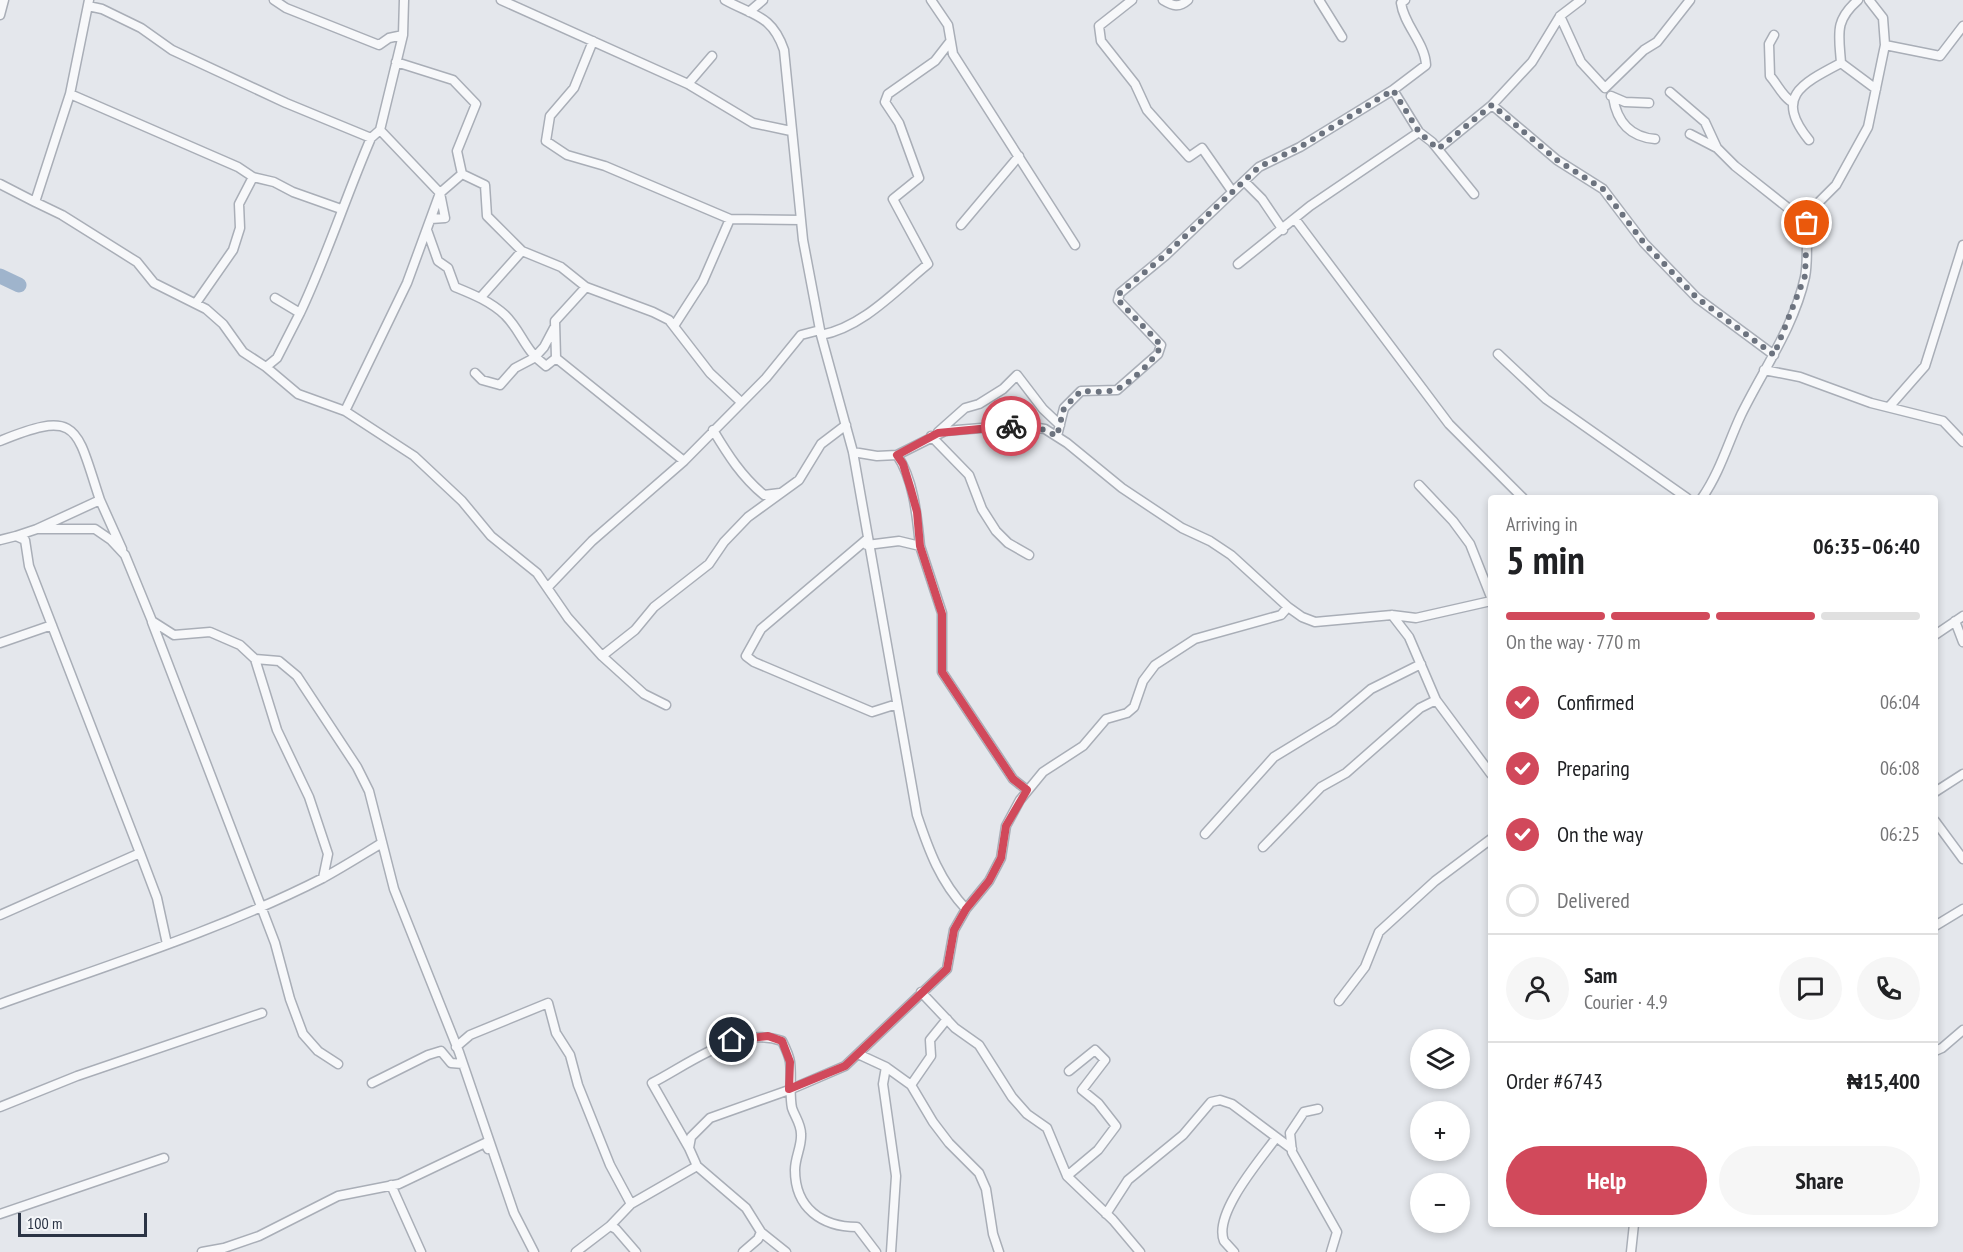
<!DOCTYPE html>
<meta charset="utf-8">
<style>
:root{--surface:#fff;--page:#f6f6f6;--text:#202124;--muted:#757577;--line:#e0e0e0;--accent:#d1495b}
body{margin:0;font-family:"PT Sans Narrow",sans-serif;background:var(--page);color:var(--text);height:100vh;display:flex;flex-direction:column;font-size:22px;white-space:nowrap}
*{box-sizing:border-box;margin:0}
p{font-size:20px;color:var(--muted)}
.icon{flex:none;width:33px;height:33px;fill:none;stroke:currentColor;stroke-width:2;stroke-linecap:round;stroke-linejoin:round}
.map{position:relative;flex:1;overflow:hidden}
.details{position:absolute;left:1488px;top:495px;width:450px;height:732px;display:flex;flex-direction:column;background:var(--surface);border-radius:6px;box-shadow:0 3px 9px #0003}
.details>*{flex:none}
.controls{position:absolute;left:1410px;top:1029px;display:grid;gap:12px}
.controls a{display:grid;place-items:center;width:60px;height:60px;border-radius:50%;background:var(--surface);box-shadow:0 3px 9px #0003;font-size:30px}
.scale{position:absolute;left:18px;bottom:15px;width:129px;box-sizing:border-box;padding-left:6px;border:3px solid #2b3445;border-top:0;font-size:16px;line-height:21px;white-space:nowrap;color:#2b3445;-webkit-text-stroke:4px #f4f6f9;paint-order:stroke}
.pin{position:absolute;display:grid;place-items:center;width:51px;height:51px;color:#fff;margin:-26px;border:3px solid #fff;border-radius:50%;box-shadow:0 2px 6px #0007}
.courier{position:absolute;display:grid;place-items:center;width:60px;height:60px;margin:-30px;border:4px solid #d1495b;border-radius:50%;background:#fff;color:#222;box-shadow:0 2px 8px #0007}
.head em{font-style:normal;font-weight:700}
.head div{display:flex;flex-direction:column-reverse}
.head{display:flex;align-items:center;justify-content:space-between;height:102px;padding:0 18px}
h1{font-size:39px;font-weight:700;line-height:45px}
.bar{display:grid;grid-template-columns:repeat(4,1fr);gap:9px 6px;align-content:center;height:72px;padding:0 18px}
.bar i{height:8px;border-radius:4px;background:var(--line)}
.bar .selected{background:var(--accent)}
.bar p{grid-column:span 4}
.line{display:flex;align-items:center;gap:15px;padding:0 18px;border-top:2px solid var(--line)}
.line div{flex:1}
.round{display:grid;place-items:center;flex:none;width:63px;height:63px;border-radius:32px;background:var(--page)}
ol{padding:0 18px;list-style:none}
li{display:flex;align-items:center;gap:18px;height:66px}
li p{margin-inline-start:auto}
li .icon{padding:6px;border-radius:50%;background:var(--accent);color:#fff;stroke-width:4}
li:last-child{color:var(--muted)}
li i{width:33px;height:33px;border:3px solid var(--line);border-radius:50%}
.button{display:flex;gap:12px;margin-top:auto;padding:12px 18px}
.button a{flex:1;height:69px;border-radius:36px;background:var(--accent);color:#fff;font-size:24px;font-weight:700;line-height:69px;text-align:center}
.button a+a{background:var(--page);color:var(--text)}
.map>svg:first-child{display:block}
</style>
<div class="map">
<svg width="1963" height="1252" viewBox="0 0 1963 1252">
<rect width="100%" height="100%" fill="#e4e7ec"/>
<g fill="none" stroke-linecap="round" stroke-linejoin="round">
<path stroke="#9fb4cc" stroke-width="15" d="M0 276 19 285"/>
<g stroke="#a9aeb7" stroke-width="11">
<path id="street" d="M89 0 70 94 35 202 62 215 137 262 154 283 206 309 223 324 243 352 266 367 277 358 300 313
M274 0 286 8 379 45 389 38 403 35 404 0
M501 0 688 84 753 123 791 131
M725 0C754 16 772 15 784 50L803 240 821 335 853 452 917 815C929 851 940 881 966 909
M931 0 948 25 953 54 1075 245
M1132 0 1099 26 1101 41 1135 84 1147 110 1189 157 1202 148 1232 191
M1163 0C1173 6 1179 8 1188 0
M1319 0 1342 37
M88 6 102 9 141 28 172 50 286 103 371 138 380 130 403 35
M749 12 763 0
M0 15 4 0
M1560 16 1581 62 1605 88 1644 50 1657 42 1690 0
M1774 35 1769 44 1770 76C1778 85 1782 96 1792 102
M593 41 574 88 550 116 546 141 567 155 605 166 730 219 801 220
M1885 45 1940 56 1963 26
M396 62 453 80 476 104 457 151 462 174 485 185 487 216 522 251 561 267 586 287 653 312 669 320 710 373 741 402
M1841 63C1839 34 1834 21 1858 0
M688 84 712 56
M1393 90 1426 65C1425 43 1404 25 1401 3L1405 0
M1670 92 1705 122 1717 148 1735 166 1807 223
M70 94 238 167 253 177 274 182 293 192 341 209
M1611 96 1625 102 1649 103
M1613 97C1617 122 1630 137 1655 139
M1492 105 1557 160 1603 189 1644 243 1697 298 1774 355
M1690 134 1717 148
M1809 140C1774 97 1801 84 1841 63L1876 89
M1438 149 1492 105 1532 62 1560 16 1581 0
M1244 181 1262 199 1283 230
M0 184 35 202
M431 219 445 218 440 193 462 174
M1295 219 1449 424 1523 498
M961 225 1019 156
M427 230 438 261 448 268 455 287C472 294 490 301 505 315 522 332 524 350 546 366L556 358
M1238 264 1310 206 1419 132
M586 287 555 321 556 358 684 461
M481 297 522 251
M275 298 300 313C327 256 346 196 371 138
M196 303 233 250 240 228 239 204 253 177
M674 326 703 281 730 219
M821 335C863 327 896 290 928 264L893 199 919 178 899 123 885 102 888 94 935 61 949 43
M1498 354 1546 399 1687 498
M266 367 298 394 345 411 414 456 462 501 491 536 537 573 568 618 602 656 644 694 666 705
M1764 370 1800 377 1871 403 1943 421 1963 442
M475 373 482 380 500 385 515 368 534 358 544 347 554 328
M1889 407 1925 366 1963 245
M345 411 407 283 440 193 380 130
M713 430C728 455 742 477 764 495L780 493
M938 432 965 408 979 404 1003 389 1017 375 1043 409 1060 425
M931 436 969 475 982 509 996 531 1008 543 1029 555
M1057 436 1064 408 1081 391 1117 390 1158 354 1161 345 1118 300 1120 293 1165 256 1259 167 1300 147 1393 90 1419 132 1432 142 1474 194
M0 441C80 408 76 428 100 500L37 529 16 536
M853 452 877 456 897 455 945 431 1018 425 1045 429 1067 443 1122 488 1182 528 1210 541 1231 555 1288 607
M897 455C914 480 917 517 920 546
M1419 485 1453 521 1470 544 1491 597
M1702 498C1720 472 1728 443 1741 415 1763 370 1794 327 1805 277 1809 257 1805 234 1808 213L1836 185 1868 127 1885 45 1883 18 1869 0
M100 500 122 549
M37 529H95L111 540 125 555 152 621 174 635 210 632 240 645 255 659 279 661 297 676 357 767 369 791 394 889 459 1052 514 1213 534 1252
M0 540 16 536 25 540 29 566 140 853
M866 540 761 629 746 656 754 662 872 712 897 704
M867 545 899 541 920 546 942 613V672L1013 779 1027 790
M548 587 592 541 684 461 766 378 801 335 820 330
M1392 615 1409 637 1436 700 1491 774
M1955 621 1963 642
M152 622 275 943 290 999 303 1034 318 1051 338 1064
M1935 635 1963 616
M0 643 52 625
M602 656 635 630 654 607 709 564 724 542 748 517 799 480 821 444 846 425
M255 659 277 730 309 797 328 854 323 878
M1935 792 1963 774
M1935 821 1963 859
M1205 834 1274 757 1333 721 1371 689 1421 664
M1263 847 1321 787 1346 773 1420 708 1436 700
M0 915 140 853 157 898 167 944
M1935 926 1963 909
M921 992 955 1028 979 1045 1012 1097 1027 1114 1047 1128 1067 1176 1113 1220 1140 1252
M1339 1001 1365 967 1379 932 1435 881 1491 839
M0 1004C108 965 221 930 323 878 343 867 362 855 382 843
M456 1047 470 1035 548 1003 556 1033 570 1055 578 1085 610 1165 631 1204
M1935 1051 1942 1048 1963 1030
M858 1054 886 1067 911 1085 933 1122 949 1143 979 1173 986 1189 993 1234 999 1252
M886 1067 883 1084 896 1176 891 1252
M372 1083 428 1055 441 1051 451 1063 463 1064
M911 1085 931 1056 930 1040 947 1019
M0 1107 77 1076 262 1013
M1318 1109 1304 1112 1290 1133 1292 1152 1337 1232 1331 1252
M689 1148 652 1083C691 1063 737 1025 782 1041 785 1047 789 1055 790 1062 792 1078 789 1093 792 1108 795 1117 801 1124 801 1134 802 1146 795 1157 795 1170 795 1208 822 1227 857 1227L876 1252
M1067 1176 1098 1150 1116 1126 1098 1103 1082 1090 1105 1060 1095 1050 1069 1071
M391 1185 421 1252
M0 1214 164 1158
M1106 1214 1128 1180 1183 1135 1211 1102 1220 1100 1232 1104 1292 1149
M610 1226 631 1204 697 1166
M761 1232 786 1252
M202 1252 224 1248 259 1236 338 1196 399 1184 485 1143 488 1149
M576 1252 610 1226 616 1229 636 1252
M743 1252 758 1239 761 1232 746 1208 697 1166 689 1148 691 1137 710 1118 789 1090 845 1066 947 969 954 930 966 909 989 881 1001 858 1006 826 1020 800 1043 772 1083 746 1106 719 1127 713 1134 707 1143 681 1155 665 1195 639 1281 615 1288 607 1302 617 1315 622 1392 615 1416 618 1491 601
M1234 1252 1224 1241C1213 1214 1260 1160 1276 1138
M1631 1252 1634 1224"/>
</g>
<use href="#street" stroke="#f7f8fa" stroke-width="8"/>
</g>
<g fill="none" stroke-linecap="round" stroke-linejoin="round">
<path stroke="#6c737f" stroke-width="6" stroke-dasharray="0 10.8" d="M1011 426H1035L1057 436 1064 408 1081 391C1092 391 1104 393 1114 390 1127 387 1157 358 1161 345L1118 300 1120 293 1164 256 1259 167 1300 147 1393 90 1419 132 1438 149 1492 105 1557 160 1603 189 1644 243 1697 298 1774 355 1805 276 1807 223"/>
<path stroke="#d1495b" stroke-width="8" d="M732 1040 768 1036 782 1041 790 1062 789 1089 845 1066 947 969 954 930 966 909 989 881 1001 858 1006 826 1027 790 1013 779 942 672V614L920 546 917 512 911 490 903 464 897 455 938 433 1011 426"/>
</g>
</svg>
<div class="controls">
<a><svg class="icon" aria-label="layers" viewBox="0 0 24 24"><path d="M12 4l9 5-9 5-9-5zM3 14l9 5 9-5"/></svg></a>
<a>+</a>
<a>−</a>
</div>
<div class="scale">100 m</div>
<div class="pin" style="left:1807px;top:223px;background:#ea580c"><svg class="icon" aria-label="bag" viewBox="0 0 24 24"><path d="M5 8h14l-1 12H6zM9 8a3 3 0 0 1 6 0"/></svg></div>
<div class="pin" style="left:732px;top:1040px;background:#1f2937"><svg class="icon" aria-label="home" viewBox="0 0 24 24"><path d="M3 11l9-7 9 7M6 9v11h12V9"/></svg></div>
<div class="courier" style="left:1011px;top:426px"><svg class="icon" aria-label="bike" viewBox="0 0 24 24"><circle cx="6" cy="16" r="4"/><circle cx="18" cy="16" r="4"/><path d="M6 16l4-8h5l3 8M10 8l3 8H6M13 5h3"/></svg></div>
<section class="details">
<div class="head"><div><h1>5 min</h1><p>Arriving in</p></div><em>06:35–06:40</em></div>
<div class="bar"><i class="selected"></i><i class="selected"></i><i class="selected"></i><i></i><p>On the way · 770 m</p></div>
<ol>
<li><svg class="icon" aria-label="check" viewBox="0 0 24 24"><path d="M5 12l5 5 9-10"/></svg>Confirmed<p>06:04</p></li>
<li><svg class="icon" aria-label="check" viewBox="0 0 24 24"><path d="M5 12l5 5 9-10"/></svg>Preparing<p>06:08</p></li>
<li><svg class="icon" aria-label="check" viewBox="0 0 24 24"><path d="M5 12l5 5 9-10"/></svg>On the way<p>06:25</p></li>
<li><i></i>Delivered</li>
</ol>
<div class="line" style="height:108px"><a class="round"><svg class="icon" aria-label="person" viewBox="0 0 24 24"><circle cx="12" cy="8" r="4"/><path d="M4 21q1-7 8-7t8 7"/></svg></a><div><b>Sam</b><p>Courier · 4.9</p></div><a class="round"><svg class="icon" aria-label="chat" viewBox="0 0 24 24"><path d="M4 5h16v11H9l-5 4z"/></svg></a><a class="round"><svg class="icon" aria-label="phone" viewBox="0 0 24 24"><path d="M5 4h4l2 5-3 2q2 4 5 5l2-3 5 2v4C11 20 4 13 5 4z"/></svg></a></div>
<div class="line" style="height:78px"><div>Order #6743</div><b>₦15,400</b></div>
<div class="button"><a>Help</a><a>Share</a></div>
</section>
</div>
